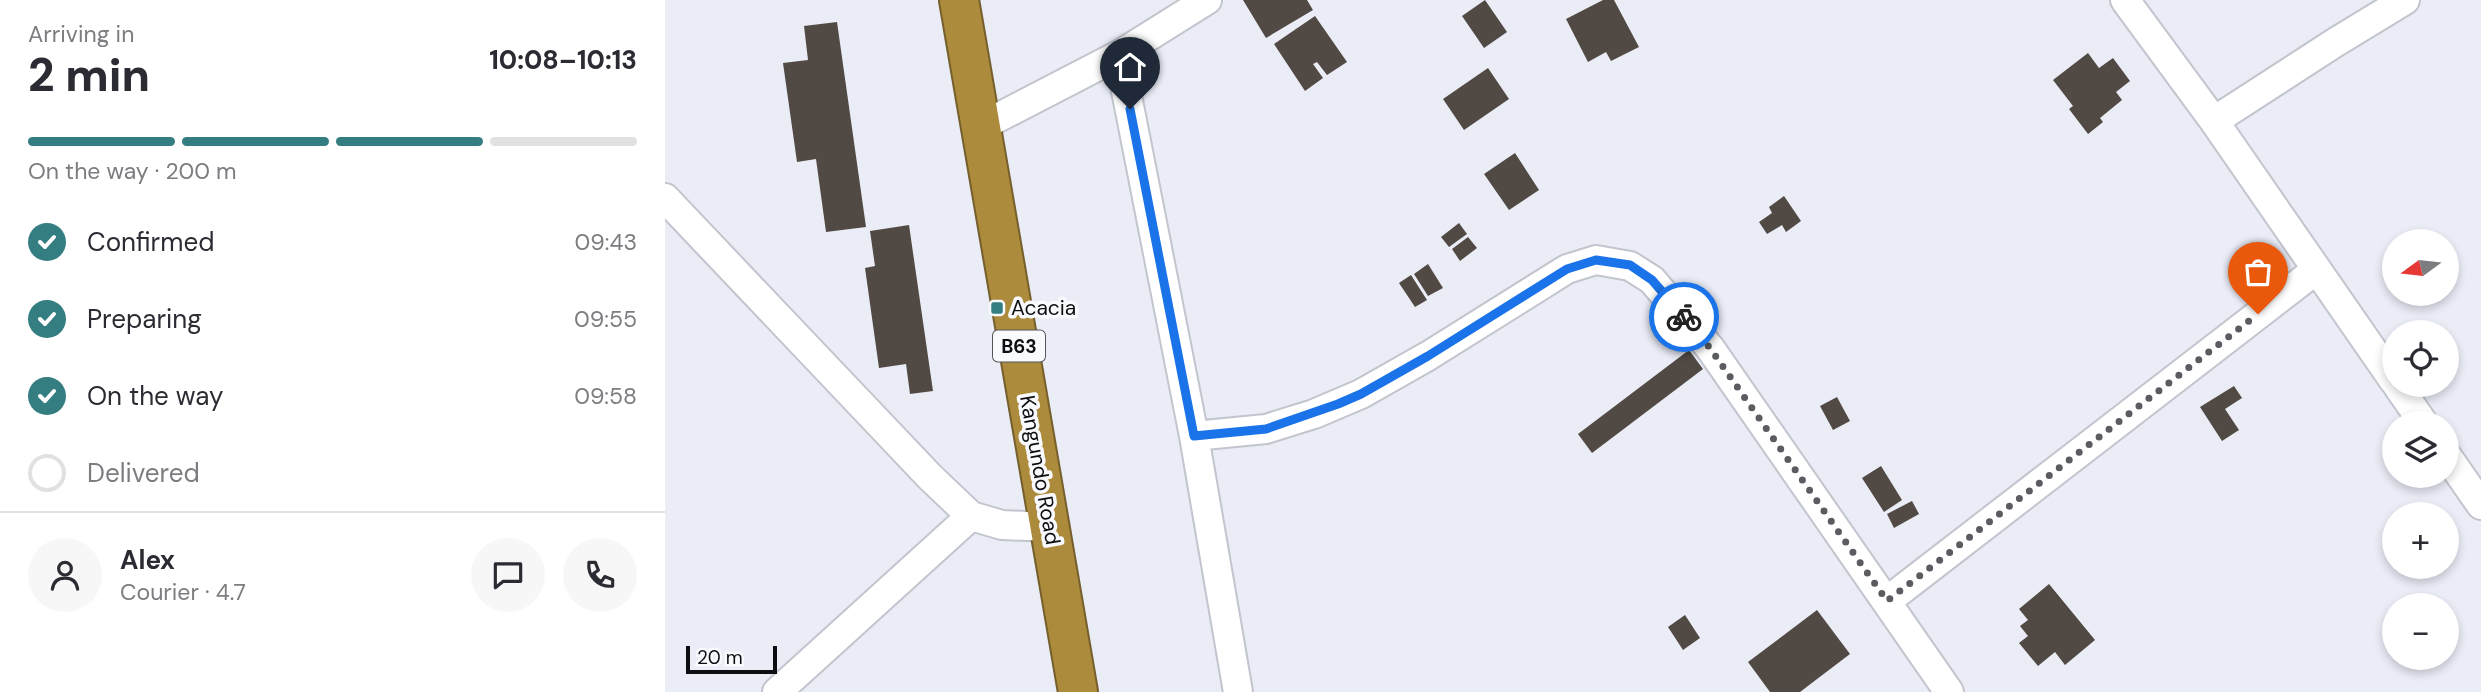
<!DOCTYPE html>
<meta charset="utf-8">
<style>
:root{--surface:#fff;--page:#f7f7f7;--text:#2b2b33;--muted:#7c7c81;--line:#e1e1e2;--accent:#347d81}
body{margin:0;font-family:"DM Sans",sans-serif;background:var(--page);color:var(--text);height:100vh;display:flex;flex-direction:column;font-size:26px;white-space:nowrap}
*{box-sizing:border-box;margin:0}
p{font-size:23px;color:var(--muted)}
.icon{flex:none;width:38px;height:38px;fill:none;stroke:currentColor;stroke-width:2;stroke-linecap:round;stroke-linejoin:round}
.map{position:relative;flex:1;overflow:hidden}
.drawer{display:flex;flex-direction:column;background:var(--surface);width:665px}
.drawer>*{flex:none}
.needle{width:46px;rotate:255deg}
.controls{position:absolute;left:1717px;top:229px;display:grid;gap:14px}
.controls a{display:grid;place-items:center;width:77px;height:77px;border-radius:50%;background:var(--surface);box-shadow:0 4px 10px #0003;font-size:35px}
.scale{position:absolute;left:21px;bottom:18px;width:91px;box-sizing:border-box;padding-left:7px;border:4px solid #0d0e11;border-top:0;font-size:19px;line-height:24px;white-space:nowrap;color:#0d0e11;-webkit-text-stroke:5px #f9fafe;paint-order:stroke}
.pin{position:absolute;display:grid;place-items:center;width:60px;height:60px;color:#fff;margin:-72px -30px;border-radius:50% 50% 50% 0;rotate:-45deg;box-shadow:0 0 7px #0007}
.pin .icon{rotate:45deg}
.courier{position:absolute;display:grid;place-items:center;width:70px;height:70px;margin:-35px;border:5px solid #1a73e8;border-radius:50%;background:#fff;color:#222;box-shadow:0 2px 9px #0007}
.overview em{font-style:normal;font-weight:800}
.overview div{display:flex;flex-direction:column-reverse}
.overview{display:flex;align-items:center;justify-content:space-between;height:119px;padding:0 28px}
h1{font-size:46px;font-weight:800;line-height:52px}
.bar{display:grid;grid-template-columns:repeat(4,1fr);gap:10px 7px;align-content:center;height:84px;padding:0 28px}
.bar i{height:9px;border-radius:5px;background:var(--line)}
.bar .on{background:var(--accent)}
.bar p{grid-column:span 4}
.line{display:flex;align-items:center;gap:18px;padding:0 28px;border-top:2px solid var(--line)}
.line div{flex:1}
.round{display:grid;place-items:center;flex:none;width:74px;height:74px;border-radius:37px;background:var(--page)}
ol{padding:0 28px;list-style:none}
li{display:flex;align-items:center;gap:21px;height:77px}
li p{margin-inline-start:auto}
li .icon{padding:7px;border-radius:50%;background:var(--accent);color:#fff;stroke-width:4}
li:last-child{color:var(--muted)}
li i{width:38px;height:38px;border:4px solid var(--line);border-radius:50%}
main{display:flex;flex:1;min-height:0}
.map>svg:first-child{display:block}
</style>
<main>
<section class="drawer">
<div class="overview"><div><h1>2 min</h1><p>Arriving in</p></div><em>10:08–10:13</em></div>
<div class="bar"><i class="on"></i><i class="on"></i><i class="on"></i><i></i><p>On the way · 200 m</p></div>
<ol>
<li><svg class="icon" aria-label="check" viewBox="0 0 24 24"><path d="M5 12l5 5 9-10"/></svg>Confirmed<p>09:43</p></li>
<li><svg class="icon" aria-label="check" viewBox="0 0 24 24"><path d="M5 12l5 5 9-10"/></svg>Preparing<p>09:55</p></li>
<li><svg class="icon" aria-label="check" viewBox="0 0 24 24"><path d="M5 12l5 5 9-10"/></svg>On the way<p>09:58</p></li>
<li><i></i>Delivered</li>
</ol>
<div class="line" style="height:126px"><a class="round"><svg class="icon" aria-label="person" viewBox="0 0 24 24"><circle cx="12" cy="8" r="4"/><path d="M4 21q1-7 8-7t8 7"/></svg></a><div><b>Alex</b><p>Courier · 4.7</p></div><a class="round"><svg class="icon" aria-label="chat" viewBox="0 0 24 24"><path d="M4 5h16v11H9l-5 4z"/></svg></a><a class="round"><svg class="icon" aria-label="phone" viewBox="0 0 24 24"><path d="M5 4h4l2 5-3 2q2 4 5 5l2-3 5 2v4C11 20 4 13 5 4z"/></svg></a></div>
</section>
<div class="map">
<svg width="1816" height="692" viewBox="0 0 1816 692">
<rect width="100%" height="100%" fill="#eaecf6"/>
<path fill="#514944" d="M578 0H642L648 10 601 38Z
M820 0 842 32 819 48 797 16Z
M938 0H949L974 47 946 61 941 52 923 62 901 19Z
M650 16 682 62 662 75 652 62 648 64 658 78 640 91 609 44Z
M172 22 201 227 161 232 151 159 132 162 118 63 143 60 139 26Z
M1423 53 1434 68 1448 58 1465 81 1451 92 1457 100 1435 118 1438 122 1423 134 1404 109 1408 106 1388 80Z
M823 68 844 99 799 130 778 99Z
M850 153 874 190 844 210 819 174Z
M1119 196 1136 221 1121 232 1117 225 1102 234 1094 222 1107 213 1104 207Z
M794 223 802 234 784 247 776 237Z
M244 225 268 391 245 394 241 364 214 368 200 268 210 266 205 231Z
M803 237 812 248 795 261 787 249Z
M763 264 778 288 763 296 749 274Z
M746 275 762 300 750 307 734 283Z
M1024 350 1038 369 927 453 913 434Z
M1569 386 1577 398 1560 409 1574 430 1557 441 1535 407Z
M1172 397 1185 421 1168 430 1155 406Z
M1216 466 1237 500 1219 512 1197 478Z
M1247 501 1254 514 1229 528 1222 514Z
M1384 584 1430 640 1400 665 1390 652 1373 666 1354 643 1363 636 1355 626 1363 620 1354 609Z
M1152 610 1185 654 1135 692H1105L1083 662Z
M1020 615 1035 638 1018 650 1003 627Z"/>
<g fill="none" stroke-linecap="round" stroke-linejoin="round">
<g stroke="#c2c5ce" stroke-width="32">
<path id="street" d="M1460 0 1549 121 1729 381
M454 55 529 436 573 692
M1549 121 1671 42 1740 0
M317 126 454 55 542 0
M0 198 265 477 306 516 337 525 385 527
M1732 385 1759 424
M529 436 601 429 649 414 696 394 763 356 902 269 931 260 965 266 987 280 1045 348 1284 692
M1782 456 1816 505
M1222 601 1651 270
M112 692 306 516"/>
</g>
<g stroke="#755f2d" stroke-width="42">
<path id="highway" d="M294 0 413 692"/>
</g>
<use href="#street" stroke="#fff" stroke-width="28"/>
<use href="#highway" stroke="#ad8b3c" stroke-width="38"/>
</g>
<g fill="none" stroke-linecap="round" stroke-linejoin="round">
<path stroke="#5a5c61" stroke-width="7" stroke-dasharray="0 12.6" d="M1019 317 1045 348 1222 601 1593 314"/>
<path stroke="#1a73e8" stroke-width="9" d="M465 109 529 436 601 429 673 404 696 394 763 356 902 269 931 260 965 265 987 280 1019 317"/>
</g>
<rect fill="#347d81" stroke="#f9fafe" stroke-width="2.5" x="325" y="301" width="14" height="14" rx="3.5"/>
<g text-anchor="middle" stroke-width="7" stroke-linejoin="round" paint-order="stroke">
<rect fill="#f9fafe" stroke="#545558" stroke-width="2" x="328" y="330.5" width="52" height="31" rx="5"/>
<g font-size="19" font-weight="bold" fill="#0d0e11">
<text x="354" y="353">B63</text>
</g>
<g font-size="21" fill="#0d0e11" stroke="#f9fafe" text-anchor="start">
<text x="346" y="315">Acacia</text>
</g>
<g font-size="21" fill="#0d0e11" stroke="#f9fafe">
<text transform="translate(375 470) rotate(80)" y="7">Kangundo Road</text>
</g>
</g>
</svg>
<div class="controls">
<a><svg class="needle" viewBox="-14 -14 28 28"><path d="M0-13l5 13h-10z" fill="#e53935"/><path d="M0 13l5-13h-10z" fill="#7c7c81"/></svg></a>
<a><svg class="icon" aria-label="locate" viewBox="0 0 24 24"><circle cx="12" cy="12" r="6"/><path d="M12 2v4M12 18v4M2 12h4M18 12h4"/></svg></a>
<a><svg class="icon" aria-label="layers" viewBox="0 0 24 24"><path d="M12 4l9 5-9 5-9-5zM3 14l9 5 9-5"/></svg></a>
<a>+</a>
<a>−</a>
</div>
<div class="scale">20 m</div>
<div class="pin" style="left:1593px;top:314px;background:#ea580c"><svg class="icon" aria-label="bag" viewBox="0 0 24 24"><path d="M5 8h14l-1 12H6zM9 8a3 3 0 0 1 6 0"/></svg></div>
<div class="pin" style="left:465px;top:109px;background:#1f2937"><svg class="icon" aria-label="home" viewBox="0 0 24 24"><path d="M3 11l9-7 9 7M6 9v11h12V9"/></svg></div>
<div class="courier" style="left:1019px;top:317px"><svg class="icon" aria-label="bike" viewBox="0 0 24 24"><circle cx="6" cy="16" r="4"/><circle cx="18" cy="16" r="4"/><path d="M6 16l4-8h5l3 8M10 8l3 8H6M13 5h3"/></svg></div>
</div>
</main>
